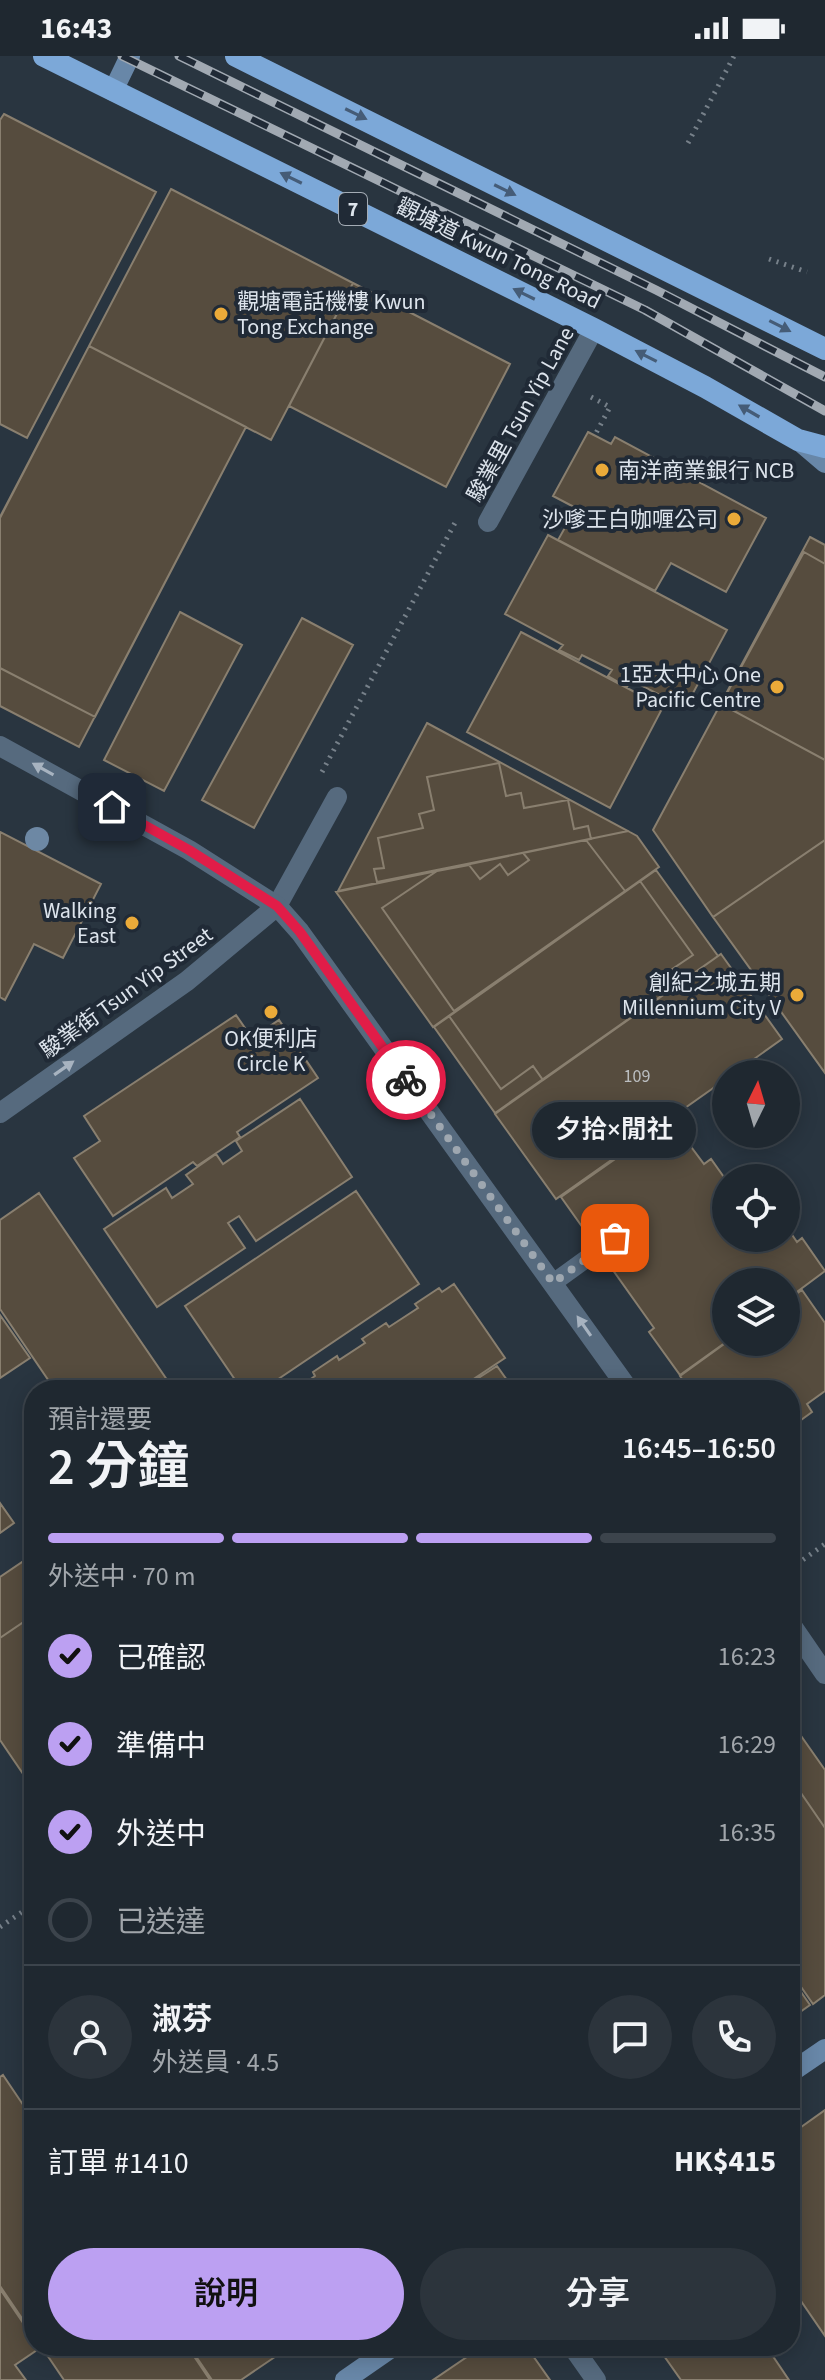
<!DOCTYPE html>
<html lang="zh-TW">
<meta charset="utf-8">
<style>
:root{--surface:#1f2830;--page:#2c343c;--text:#f1f3f6;--muted:#a1a6ab;--line:#3c444c;--accent:#bca0f2}
body{margin:0;font-family:"Source Sans 3","Noto Sans TC",sans-serif;background:var(--page);color:var(--text);height:100vh;display:flex;flex-direction:column;font-size:30px;white-space:nowrap}
*{box-sizing:border-box;margin:0}
p{font-size:26px;color:var(--muted)}
.icon{flex:none;width:44px;height:44px;fill:none;stroke:currentColor;stroke-width:2;stroke-linecap:round;stroke-linejoin:round}
.map{position:relative;flex:1;overflow:hidden}
.details{position:absolute;left:24px;top:1324px;width:776px;height:976px;display:flex;flex-direction:column;background:var(--surface);border-radius:32px;box-shadow:0 4px 20px #0003,0 0 0 2px var(--line)}
.details>*{flex:none}
.needle{width:52px;rotate:5deg}
.buttons{position:absolute;left:712px;top:1004px;display:grid;gap:16px}
.buttons a{display:grid;place-items:center;width:88px;height:88px;border-radius:50%;background:var(--surface);box-shadow:0 4px 20px #0003,0 0 0 2px var(--line);font-size:40px}
.pin{position:absolute;display:grid;place-items:center;width:68px;height:68px;color:#fff;margin:-34px;border-radius:16px;box-shadow:0 4px 12px #0006}
.courier{position:absolute;display:grid;place-items:center;width:80px;height:80px;margin:-40px;border:6px solid #e11d48;border-radius:50%;background:#fff;color:#222;box-shadow:0 2px 10px #0007}
.bubble{position:absolute;height:56px;border-radius:28px;background:var(--surface);box-shadow:0 4px 20px #0003,0 0 0 2px var(--line);font-size:26px;font-weight:600;line-height:56px;text-align:center}
.summary em{font-style:normal;font-weight:600}
.summary div{display:flex;flex-direction:column-reverse}
.summary{display:flex;align-items:center;justify-content:space-between;height:136px;padding:0 24px}
h1{font-size:52px;font-weight:600;line-height:60px}
.bar{display:grid;grid-template-columns:repeat(4,1fr);gap:12px 8px;align-content:center;height:96px;padding:0 24px}
.bar i{height:10px;border-radius:6px;background:var(--line)}
.bar .selected{background:var(--accent)}
.bar p{grid-column:span 4}
.line{display:flex;align-items:center;gap:20px;padding:0 24px;border-top:2px solid var(--line)}
.line div{flex:1}
.round{display:grid;place-items:center;flex:none;width:84px;height:84px;border-radius:42px;background:var(--page)}
ol{padding:0 24px;list-style:none}
li{display:flex;align-items:center;gap:24px;height:88px}
li p{margin-inline-start:auto}
li .icon{padding:8px;border-radius:50%;background:var(--accent);color:#111;stroke-width:4}
li:last-child{color:var(--muted)}
li i{width:44px;height:44px;border:4px solid var(--line);border-radius:50%}
.cta{display:flex;gap:16px;margin-top:auto;padding:16px 24px}
.cta a{flex:1;height:92px;border-radius:48px;background:var(--accent);color:#111;font-size:32px;font-weight:600;line-height:92px;text-align:center}
.cta a+a{background:var(--page);color:var(--text)}
.status{display:flex;justify-content:space-between;align-items:center;height:56px;padding:0 40px;background:var(--surface);direction:ltr}
.status svg{height:22px;fill:currentColor}
.map>svg:first-child{display:block}
</style>
<div class="status"><b>16:43</b><svg viewBox="0 0 49 12"><path d="M0 12V9h3v3zM5 12V6h3v6zM10 12V3h3v9zM15 12V0h3v12zM26 1h20v11H26zM47 4h2v5h-2z"/></svg></div>
<div class="map">
<svg width="825" height="2324" viewBox="0 0 825 2324">
<rect width="100%" height="100%" fill="#293540"/>
<path fill="#564c3e" stroke="#897f6f" stroke-width="2" d="M4 58 156 136 27 382 0 368V64Z
M171 133 353 227 271 384 89 290Z
M353 227 510 308 446 431 289 350Z
M89 290 246 371 95 661 0 612V461Z
M89 290 246 371 79 691 0 650V462Z
M588 376 611 388 615 381 766 462 726 536 671 507 655 535 558 484 576 452 553 440Z
M548 479 727 574 685 652 631 624 627 631 608 620 612 614 582 599 579 604 559 594 563 589 505 558Z
M810 481 825 489V784L713 861 653 774Z
M804 496 825 508V704L721 648Z
M180 556 242 589 164 735 104 704Z
M302 562 353 589 254 772 202 744Z
M521 576 663 651 610 752 467 676Z
M427 667 628 775 338 835Z
M499 707 506 740 521 737 524 752 568 744 574 773 588 770 591 783 377 826 374 813 384 812 378 782 423 772 419 758 434 754 427 721Z
M628 775 637 780 659 811 433 971 336 836Z
M0 776 101 828 63 902 34 888 5 944 0 941Z
M586 784 625 835 454 955 382 852 437 815 469 809 480 823 500 808 508 819 529 804 523 797Z
M825 784V1017L713 861Z
M656 814 718 900 495 1057 434 971Z
M640 825 693 899 659 922 669 935 543 1024 533 1010 501 1033 449 960Z
M721 898 782 983 733 1018H726V1023L556 1143 495 1058Z
M236 959 252 982 279 964 318 1022 237 1076 240 1081 197 1110 193 1106 113 1160 74 1102 100 1085 84 1060Z
M300 1043 352 1121 256 1185 239 1160 228 1167 245 1192 157 1251 104 1173 166 1132 172 1142 193 1128 186 1119 216 1098 223 1108 242 1095 236 1085Z
M671 1064 704 1108 711 1103 726 1124V1182H786V1170L797 1186 802 1182 825 1215 786 1244V1226H726V1286L680 1319 649 1276 654 1272 561 1141Z
M356 1135 419 1228 262 1334H242L185 1250Z
M39 1137 174 1334H55L0 1253V1164Z
M454 1228 505 1302 457 1334H295L315 1320 313 1316 337 1300 339 1304 365 1287 362 1283 386 1267 389 1271 418 1252 415 1248 439 1232 442 1236Z
M802 1234 825 1267V1335L807 1348 812 1356 790 1372V1334H712L708 1329 701 1334H690L680 1320 727 1286H786V1245Z
M0 1259 30 1302 0 1322Z
M497 1310 514 1334H460Z
M0 1447 14 1467 0 1477Z
M34 1498V1734L0 1684V1521Z
M34 1559V1734L0 1684V1582Z
M792 1667 825 1714V1939L813 1948 790 1915V1669Z
M790 1721 825 1772V1939L813 1948 790 1915Z
M790 1920 810 1949 790 1963Z
M3 2019 34 2065V2280L0 2230V2021Z
M825 2054V2280L790 2229V2079Z
M0 2233 34 2283V2290L40 2292 15 2309 26 2324H0Z
M41 2290H187L210 2324H64Z
M189 2290H291L241 2324H212Z
M483 2290H526L550 2324H433Z
M657 2290H766L789 2324H681Z"/>
<g fill="none" stroke-linecap="round" stroke-linejoin="round">
<path stroke="#77818a" stroke-width="5" stroke-dasharray="2 6" stroke-linecap="butt" d="M688 87 734 0
M769 203 807 216
M591 341 610 351 595 379
M322 716 457 463
M790 1513 825 1488
M0 1871 34 1848"/>
<path stroke="#566a7e" stroke-width="18" d="M553 1227 615 1182"/>
<path stroke="#566a7e" stroke-width="20" d="M488 466 594 273"/>
<path stroke="#566a7e" stroke-width="20" d="M277 850 337 741
M572 2290 596 2324"/>
<path stroke="#566a7e" stroke-width="20" d="M0 690 189 794 277 850 300 876 629 1334
M0 1057 187 925 277 850
M790 1567 825 1618"/>
<path stroke="#6887a8" stroke-width="20" d="M113 35 130 0
M798 384 825 407
M790 2017 825 1993
M345 2324 394 2290"/>
<path stroke="#7ca8d8" stroke-width="22" d="M44 0 594 273 705 331 798 384 825 391
M236 0 825 293"/>
<g stroke="#a1a9b2" stroke-width="9">
<path id="rail" d="M122 0 645 254 825 355
M179 0 656 234 825 321"/>
</g>
<use href="#rail" stroke="#202a36" stroke-width="6" stroke-dasharray="18" stroke-linecap="butt"/>
</g>
<circle fill="#6d88a4" cx="37" cy="783" r="12"/>
<defs><path id="oneway-solid" d="M-6-.8H1V-3.2L6.5 0L1 3.2V.8H-6Z" transform="scale(2)"/></defs>
<g fill="#455c77">
<use href="#oneway-solid" transform="translate(356 58) rotate(26)"/>
<use href="#oneway-solid" transform="translate(291 122) rotate(-154)"/>
<use href="#oneway-solid" transform="translate(505 134) rotate(26)"/>
<use href="#oneway-solid" transform="translate(524 238) rotate(-154)"/>
<use href="#oneway-solid" transform="translate(780 270) rotate(27)"/>
<use href="#oneway-solid" transform="translate(646 300) rotate(-153)"/>
<use href="#oneway-solid" transform="translate(749 355) rotate(-150)"/>
</g>
<g fill="#a7b3c0">
<use href="#oneway-solid" transform="translate(43 713) rotate(-151)"/>
<use href="#oneway-solid" transform="translate(64 1012) rotate(-35)"/>
<use href="#oneway-solid" transform="translate(584 1270) rotate(-125)"/>
</g>
<g fill="none" stroke-linecap="round" stroke-linejoin="round">
<path stroke="#9ea7b0" stroke-width="8" stroke-dasharray="0 14.4" d="M406 1024 553 1227 615 1182"/>
<path stroke="#e11d48" stroke-width="10" d="M112 751 189 794 277 850 300 876 406 1024"/>
</g>
<g fill="#eaaa39" stroke="#202a36" stroke-width="3">
<circle cx="221" cy="258" r="8"/>
<circle cx="602" cy="414" r="8"/>
<circle cx="734" cy="463" r="8"/>
<circle cx="777" cy="631" r="8"/>
<circle cx="132" cy="867" r="8"/>
<circle cx="797" cy="939" r="8"/>
<circle cx="271" cy="956" r="8"/>
</g>
<g text-anchor="middle" stroke-width="8" stroke-linejoin="round" paint-order="stroke">
<g font-size="18" fill="#bbbec0">
<text x="637" y="1026">109</text>
</g>
<rect fill="#202a36" stroke="#a4acb5" stroke-width="2" x="339" y="137" width="28" height="32" rx="6"/>
<g font-size="20" font-weight="bold" fill="#dde4ec">
<text x="353" y="160">7</text>
</g>
<g font-size="22" fill="#dde4ec" stroke="#202a36">
<text transform="translate(499 197) rotate(26)" y="8">觀塘道 Kwun Tong Road</text>
<text transform="translate(520 358) rotate(-61)" y="8">駿業里 Tsun Yip Lane</text>
<text transform="translate(126 936) rotate(-36)" y="8">駿業街 Tsun Yip Street</text>
</g>
<g font-size="22" fill="#dde4ec" stroke="#202a36" text-anchor="end">
<text x="237" y="253" text-anchor="start">觀塘電話機樓 Kwun<tspan x="237" dy="25">Tong Exchange</tspan></text>
<text x="618" y="422" text-anchor="start">南洋商業銀行 NCB</text>
<text x="718" y="471">沙嗲王白咖喱公司</text>
<text x="761" y="626">1亞太中心 One<tspan x="761" dy="25">Pacific Centre</tspan></text>
<text x="116" y="862">Walking<tspan x="116" dy="25">East</tspan></text>
<text x="781" y="934">創紀之城五期<tspan x="781" dy="25">Millennium City V</tspan></text>
<text x="271" y="990" text-anchor="middle">OK便利店<tspan x="271" dy="25">Circle K</tspan></text>
</g>
</g>
</svg>
<div class="buttons">
<a><svg class="needle" viewBox="-14 -14 28 28"><path d="M0-13l5 13h-10z" fill="#e53935"/><path d="M0 13l5-13h-10z" fill="#a1a6ab"/></svg></a>
<a><svg class="icon" aria-label="locate" viewBox="0 0 24 24"><circle cx="12" cy="12" r="6"/><path d="M12 2v4M12 18v4M2 12h4M18 12h4"/></svg></a>
<a><svg class="icon" aria-label="layers" viewBox="0 0 24 24"><path d="M12 4l9 5-9 5-9-5zM3 14l9 5 9-5"/></svg></a>
</div>
<div class="pin" style="left:615px;top:1182px;background:#ea580c"><svg class="icon" aria-label="bag" viewBox="0 0 24 24"><path d="M5 8h14l-1 12H6zM9 8a3 3 0 0 1 6 0"/></svg></div>
<div class="pin" style="left:112px;top:751px;background:#1f2937"><svg class="icon" aria-label="home" viewBox="0 0 24 24"><path d="M3 11l9-7 9 7M6 9v11h12V9"/></svg></div>
<div class="courier" style="left:406px;top:1024px"><svg class="icon" aria-label="bike" viewBox="0 0 24 24"><circle cx="6" cy="16" r="4"/><circle cx="18" cy="16" r="4"/><path d="M6 16l4-8h5l3 8M10 8l3 8H6M13 5h3"/></svg></div>
<div class="bubble" style="left:532px;top:1046px;width:164px">夕拾×閒社</div>
<section class="details">
<div class="summary"><div><h1>2 分鐘</h1><p>預計還要</p></div><em>16:45–16:50</em></div>
<div class="bar"><i class="selected"></i><i class="selected"></i><i class="selected"></i><i></i><p>外送中 · 70 m</p></div>
<ol>
<li><svg class="icon" aria-label="check" viewBox="0 0 24 24"><path d="M5 12l5 5 9-10"/></svg>已確認<p>16:23</p></li>
<li><svg class="icon" aria-label="check" viewBox="0 0 24 24"><path d="M5 12l5 5 9-10"/></svg>準備中<p>16:29</p></li>
<li><svg class="icon" aria-label="check" viewBox="0 0 24 24"><path d="M5 12l5 5 9-10"/></svg>外送中<p>16:35</p></li>
<li><i></i>已送達</li>
</ol>
<div class="line" style="height:144px"><a class="round"><svg class="icon" aria-label="person" viewBox="0 0 24 24"><circle cx="12" cy="8" r="4"/><path d="M4 21q1-7 8-7t8 7"/></svg></a><div><b>淑芬</b><p>外送員 · 4.5</p></div><a class="round"><svg class="icon" aria-label="chat" viewBox="0 0 24 24"><path d="M4 5h16v11H9l-5 4z"/></svg></a><a class="round"><svg class="icon" aria-label="phone" viewBox="0 0 24 24"><path d="M5 4h4l2 5-3 2q2 4 5 5l2-3 5 2v4C11 20 4 13 5 4z"/></svg></a></div>
<div class="line" style="height:104px"><div>訂單 #1410</div><b>HK$415</b></div>
<div class="cta"><a>說明</a><a>分享</a></div>
</section>
</div>
